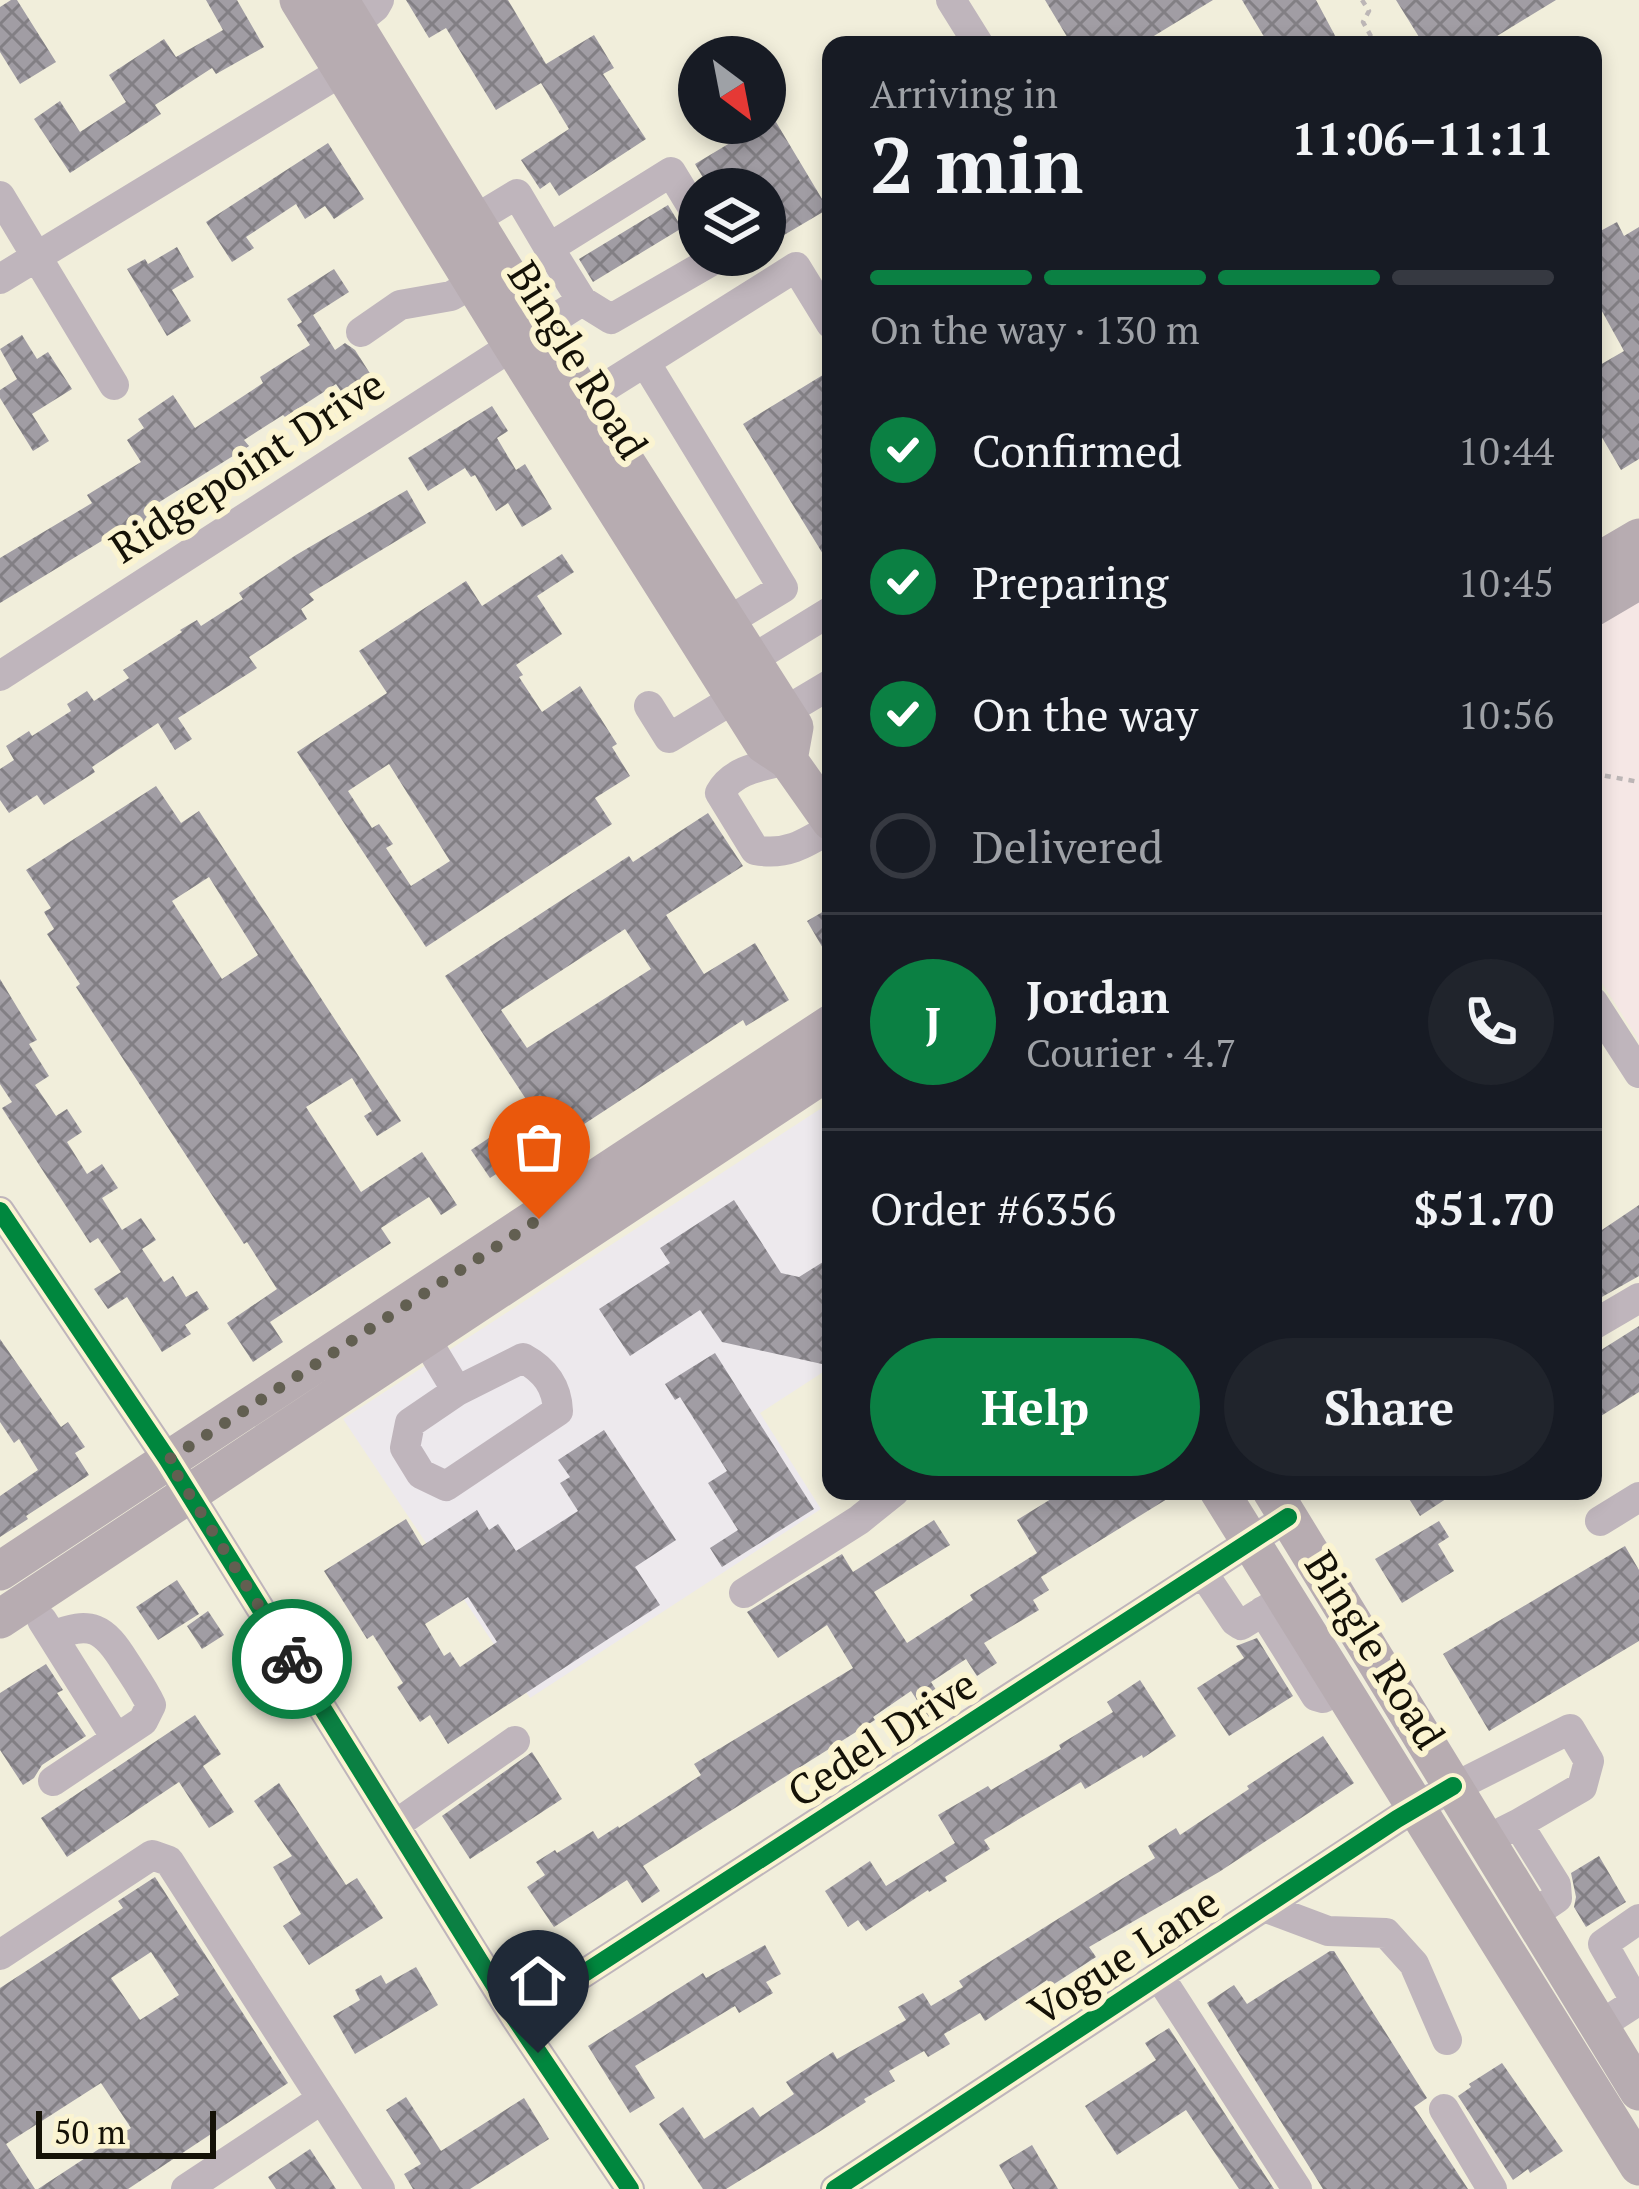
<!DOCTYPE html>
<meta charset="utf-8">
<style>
:root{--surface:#171b24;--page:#20242c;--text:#f1f3f6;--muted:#9ea1a6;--line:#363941;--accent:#0b8043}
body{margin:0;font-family:"PT Serif",serif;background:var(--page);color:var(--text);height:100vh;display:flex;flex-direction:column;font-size:45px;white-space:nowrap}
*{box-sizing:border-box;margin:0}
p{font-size:39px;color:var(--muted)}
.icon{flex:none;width:66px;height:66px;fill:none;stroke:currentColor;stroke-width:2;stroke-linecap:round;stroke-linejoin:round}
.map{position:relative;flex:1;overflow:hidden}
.sheet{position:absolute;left:822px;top:36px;width:780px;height:1464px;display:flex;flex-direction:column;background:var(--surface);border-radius:24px;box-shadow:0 6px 18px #0003}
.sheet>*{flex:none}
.needle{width:78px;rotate:148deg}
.tools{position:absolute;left:678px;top:36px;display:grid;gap:24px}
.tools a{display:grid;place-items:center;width:108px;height:108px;border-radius:50%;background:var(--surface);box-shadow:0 6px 18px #0003;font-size:60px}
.scale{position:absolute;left:36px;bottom:30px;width:180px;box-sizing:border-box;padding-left:12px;border:6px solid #151207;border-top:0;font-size:33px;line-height:42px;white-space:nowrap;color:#151207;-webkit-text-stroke:9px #fbf4d1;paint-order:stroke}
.pin{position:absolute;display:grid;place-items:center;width:102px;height:102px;color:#fff;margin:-123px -51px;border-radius:50% 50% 50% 0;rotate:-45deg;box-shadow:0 0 12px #0007}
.pin .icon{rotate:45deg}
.courier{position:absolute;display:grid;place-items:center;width:120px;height:120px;margin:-60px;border:9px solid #0b8043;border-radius:50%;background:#fff;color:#222;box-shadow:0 3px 15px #0007}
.head em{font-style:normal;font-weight:800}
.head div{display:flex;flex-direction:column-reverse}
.head{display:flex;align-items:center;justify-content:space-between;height:204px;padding:0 48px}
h1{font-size:78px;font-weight:800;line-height:90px}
.bar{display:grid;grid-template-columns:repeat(4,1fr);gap:18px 12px;align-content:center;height:144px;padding:0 48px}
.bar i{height:15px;border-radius:9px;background:var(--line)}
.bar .active{background:var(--accent)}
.bar p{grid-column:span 4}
.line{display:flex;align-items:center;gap:30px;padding:0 48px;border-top:3px solid var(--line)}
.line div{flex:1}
.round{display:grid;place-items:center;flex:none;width:126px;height:126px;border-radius:63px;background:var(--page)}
ol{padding:0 48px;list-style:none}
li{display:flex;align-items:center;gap:36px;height:132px}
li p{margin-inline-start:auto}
li .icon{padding:12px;border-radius:50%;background:var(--accent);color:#fff;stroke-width:4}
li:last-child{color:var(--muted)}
li i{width:66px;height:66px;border:6px solid var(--line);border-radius:50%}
.primary-button{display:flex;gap:24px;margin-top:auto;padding:24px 48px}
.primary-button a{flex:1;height:138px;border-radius:72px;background:var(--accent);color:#fff;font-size:48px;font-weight:800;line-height:138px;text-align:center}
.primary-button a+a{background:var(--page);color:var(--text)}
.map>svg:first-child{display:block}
</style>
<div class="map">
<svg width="1639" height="2189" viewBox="0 0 1639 2189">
<defs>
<pattern id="building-cross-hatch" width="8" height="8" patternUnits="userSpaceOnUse" patternTransform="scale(3)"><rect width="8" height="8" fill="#a19da4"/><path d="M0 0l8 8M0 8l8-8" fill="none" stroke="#827f84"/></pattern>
</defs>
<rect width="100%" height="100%" fill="#f1eedb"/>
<path fill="#ede9ed" d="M831 1102V1367L760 1413 821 1509 530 1698 343 1419Z"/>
<path fill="#f5e7e5" d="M1639 600V1041L1593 969V627Z"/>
<path fill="url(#building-cross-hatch)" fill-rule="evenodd" d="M11 0H17L56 62 20 84 0 52V7Z
M206 0H237L264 47 216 74 212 68 155 105 161 114 70 173 34 119 60 101 80 132 126 102 109 75 164 39 176 57 223 30Z
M406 0H508L546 64 594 35 614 68 603 74 646 139 559 196 550 182 540 189 521 160 569 129 541 83 496 110 446 28 429 38Z
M1045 0H1213L1139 45H1072Z
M1242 0H1316L1340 45H1269Z
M1396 0H1556L1497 36 1503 45H1424Z
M773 117 828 209 779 238 765 215V189H749L737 168 708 186 695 164Z
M328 143 364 199 334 219 325 206 305 219 296 204 246 237 254 248 232 262 206 222Z
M668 205 682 228 593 282 579 259Z
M1617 222 1624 236 1639 227V459L1621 470 1593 422V369L1624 351 1593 295V235Z
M177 247 194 277 172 290 191 321 167 336 127 269 145 259 148 264Z
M334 269 349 292 313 315 335 350 345 343 355 350 373 378 345 397 336 384 285 417 283 415 244 440 249 446 153 506 160 517 141 529 136 520 0 603V558L92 503 87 495 141 462 127 440 144 428 138 419 173 395 195 428 263 383 260 377 310 345 297 325 302 322 287 299Z
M22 335 37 359 48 352 72 389 32 414 49 441 33 451 0 398V390L17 379 0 349Z
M831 370V567L743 424Z
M492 406 508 431 497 438 516 470 525 464 552 509 522 527 508 503 496 511 475 475 471 477 465 468 428 491 408 458Z
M407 490 426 523 309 594 314 600 301 609 307 619 249 657 257 668 178 718 192 739 175 750 158 723 92 767 95 772 44 805 37 795 9 813 0 800V769L14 760 6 746 29 731 32 736 71 711 67 704 87 691 94 701 129 678 123 670 182 632 180 630 197 620 201 626 243 599 239 593 296 555Z
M562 554 574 572 537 596 562 634 516 665 523 675 519 677 542 712 580 686 617 744 612 747 630 776 595 798 612 824 426 947 297 752 387 693 359 651 466 581 482 606ZM389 764 450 861 411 886 386 848 393 844 379 824 372 828 348 791Z
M156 786 181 823 199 811 401 1121 377 1136 364 1116 372 1111 352 1078 306 1107 361 1192 422 1152 457 1205 441 1215 429 1197 381 1228 391 1243 270 1322 283 1342 253 1362 227 1323 277 1289 247 1242 244 1244 76 987 80 984 47 934 54 929 44 912 51 908 26 870ZM209 877 258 955 222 979 172 901Z
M708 813 743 866 666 915 704 974 755 943 789 1000 746 1026 743 1020 572 1132 557 1108 539 1119 445 976 629 856 633 862ZM625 929 651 969 527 1048 501 1010Z
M831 907V962L807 921Z
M0 979 37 1040 29 1044 49 1076 35 1085 56 1116 67 1109 82 1132 67 1142 87 1174 102 1164 118 1188 102 1198 122 1230 141 1218 156 1240 142 1249 164 1282 173 1276 186 1297 197 1291 209 1309 185 1325 191 1334 162 1352 127 1297 108 1309 94 1289 121 1272 98 1238 90 1243 2 1108 12 1102 0 1084Z
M501 1130 520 1159 490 1178 471 1150Z
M734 1200 781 1273 799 1277 831 1257V1358L822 1364 722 1342 700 1310 630 1356 599 1309 670 1263 660 1248Z
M1639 1205V1276L1593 1302V1236Z
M1639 1326V1392L1593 1421V1355Z
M0 1339 61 1427 68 1422 85 1447 75 1453 89 1475 26 1516 28 1519 0 1537V1496L38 1470 19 1439 14 1443 0 1422Z
M715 1353 814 1509 722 1567 710 1548 738 1530 708 1483 727 1471 680 1397 675 1400 665 1384Z
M604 1430 676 1540 635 1567 660 1605 448 1744 430 1715 420 1722 397 1687 403 1683 373 1635 367 1639 324 1571 406 1519 422 1546 477 1510 489 1530 498 1524 516 1551 578 1511 560 1483 570 1477 558 1460ZM468 1597 497 1642 460 1667 450 1652 444 1656 425 1624Z
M1064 1491H1180L1041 1577 1049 1590 1033 1600 1039 1610 984 1643 997 1663 977 1676 966 1659 931 1682 946 1705 928 1717 911 1691 873 1717 875 1720 643 1866 660 1891 642 1903 627 1880 554 1927 527 1887 545 1875 536 1862 555 1850 557 1853 593 1831 598 1839 618 1826 619 1828 701 1775 694 1764 853 1668 827 1625 778 1658 747 1612 842 1554 853 1572 934 1520 950 1545 874 1592 907 1643 973 1600 970 1595 1037 1553 1017 1520Z
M1404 1491H1458L1420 1516Z
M1439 1521 1449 1537 1438 1544 1454 1571 1402 1603 1375 1559Z
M1625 1546 1639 1570V1641L1489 1731 1443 1654Z
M177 1580 199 1614 158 1640 136 1607Z
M208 1611 224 1635 202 1649 187 1626Z
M1257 1638 1293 1696 1229 1736 1197 1688 1244 1658 1236 1646Z
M46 1664 63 1690 57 1693 86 1736 42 1765 34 1778 23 1785 0 1750V1693Z
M1140 1680 1176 1736 1143 1758 1142 1755 1085 1789 1081 1782 984 1840 990 1849 945 1877 947 1881 929 1892 928 1890 866 1931 858 1920 848 1927 825 1891 870 1861 886 1886 955 1843 938 1815 988 1786 991 1790 1061 1749 1059 1745 1113 1712 1107 1702Z
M195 1715 221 1754 203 1766 234 1812 209 1828 179 1782 67 1857 41 1818Z
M1323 1736 1354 1783 1219 1872 1089 1947 1096 1957 1051 1986 1047 1980 985 2021 980 2013 944 2034 950 2044 928 2057 924 2051 889 2071 895 2081 864 2099 866 2102 819 2132 726 2189H703L659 2124 683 2107 704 2139 753 2107 760 2117 794 2094 786 2082 833 2052 837 2059 906 2020 898 2007 923 1993 931 2006 963 1987 959 1981 1155 1858 1148 1846 1176 1828 1180 1835 1249 1789 1247 1786Z
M532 1752 562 1799 470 1859 442 1816Z
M279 1783 346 1885 357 1878 383 1918 309 1965 283 1926 301 1914 273 1867 292 1856 254 1801Z
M1599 1856 1626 1902 1586 1927 1574 1907 1576 1897 1571 1873Z
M155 1877 288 2083 128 2189H38L131 2128 101 2083 6 2144 35 2189H0V1988L123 1908 118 1901ZM151 1952 179 1995 140 2020 111 1978Z
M765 1945 781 1974 766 1982 773 1993 739 2013 735 2006 635 2066 655 2098 630 2113 588 2046 703 1973 706 1978Z
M1330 1951H1334L1427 2098 1414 2107 1468 2189H1323L1207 2003 1234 1985 1247 2004Z
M416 1967 438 2005 355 2054 333 2016 360 2000 355 1990 381 1975 386 1984Z
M1169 2028 1274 2189H1239L1186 2110 1117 2155 1085 2106 1156 2060 1145 2043Z
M1502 2063 1563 2151 1530 2173 1528 2169 1513 2180 1458 2096 1471 2087 1469 2084Z
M406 2097 441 2151 524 2098 549 2139 470 2189H413L404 2174 421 2164 386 2110Z
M1032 2145 1058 2189H1013L999 2165Z
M310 2149 336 2189H276L268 2177Z"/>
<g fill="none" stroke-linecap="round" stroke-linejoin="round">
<path stroke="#bcb6b6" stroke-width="4.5" stroke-dasharray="6 6" stroke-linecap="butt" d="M1362 0 1369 11 1363 22 1376 45
M1593 776 1601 775 1639 782"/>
<path stroke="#bfb5bc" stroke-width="30" d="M951 0 979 45
M354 24 375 7 379 0
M0 196 114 385
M474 220 517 194 549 248 671 172 699 218
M549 248 582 301
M0 279 362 59
M361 332 400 305 451 296 474 283
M645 362 796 267 831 324
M586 399 645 362 783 588 727 622
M751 660 831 611
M0 676 582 301 611 319 722 255
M649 706 669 738 735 698
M784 712 831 684
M788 760C763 766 733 769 720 793L755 850C786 856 805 844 831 828
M1593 1002 1639 1073
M0 1211 168 1460 515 2018 630 2189
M1593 1325 1639 1298
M425 1338 457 1391 410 1423 405 1448 421 1474 446 1486 558 1411C557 1386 545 1370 523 1358L457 1391
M1600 1521 1639 1497
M1203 1573 1235 1621 1241 1625 1280 1601
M744 1593 859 1520 895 1491
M1263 1611 1316 1696 1323 1698 1342 1687
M42 1620 116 1738
M52 1636C91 1620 104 1628 125 1662 134 1676 144 1690 151 1705L143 1721 53 1781
M395 1825 515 1741
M1504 1831 1518 1824 1556 1885 1557 1898 1532 1915
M1264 1907 1328 1931 1386 1933 1414 1964 1447 2040
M0 1955 152 1855 169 1861 380 2189
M1159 1976 1297 2189
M515 2018 1288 1517
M1599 2026 1636 2002 1603 1944 1639 1919
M1444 2109 1492 2189
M186 2189 322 2099
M835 2189 1417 1806 1570 1729 1589 1761 1582 1787 1518 1824"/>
<path stroke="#b7acb1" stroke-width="39" d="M299 0 512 345 764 744 788 760 831 821
M339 0 540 328 794 727 788 760
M1593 565 1639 538
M1593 607 1639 580
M1219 1491 1639 2166
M1272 1491 1639 2091
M0 1571 831 1024
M0 1619 831 1069"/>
<g stroke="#fbf4d1" stroke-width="26">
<path id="cycleway" d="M0 1211 168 1460 515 2018 630 2189
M515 2018 1288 1517
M835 2189 1397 1819 1453 1786"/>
</g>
<use href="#cycleway" stroke="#00873e" stroke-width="18"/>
</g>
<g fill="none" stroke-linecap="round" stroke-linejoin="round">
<path stroke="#625f51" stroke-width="12" stroke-dasharray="0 21.6" d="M292 1659 168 1460 539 1219"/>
<path stroke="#0b8043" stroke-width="15" d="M292 1659 538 2053"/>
</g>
<g text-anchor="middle" stroke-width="12" stroke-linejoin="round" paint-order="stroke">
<g font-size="42" fill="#151207" stroke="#fbf4d1">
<text transform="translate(578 360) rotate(58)" y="15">Bingle Road</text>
<text transform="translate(247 466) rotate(-33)" y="15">Ridgepoint Drive</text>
<text transform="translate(1375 1650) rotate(58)" y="15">Bingle Road</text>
<text transform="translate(882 1738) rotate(-33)" y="15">Cedel Drive</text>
<text transform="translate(1124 1956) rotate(-33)" y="15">Vogue Lane</text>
</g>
</g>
</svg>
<div class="tools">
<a><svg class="needle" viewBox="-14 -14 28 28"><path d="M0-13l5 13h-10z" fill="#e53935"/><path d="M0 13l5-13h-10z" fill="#9ea1a6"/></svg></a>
<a><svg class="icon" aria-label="layers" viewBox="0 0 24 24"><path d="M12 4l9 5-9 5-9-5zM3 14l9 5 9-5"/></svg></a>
</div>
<div class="scale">50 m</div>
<div class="pin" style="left:539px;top:1219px;background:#ea580c"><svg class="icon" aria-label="bag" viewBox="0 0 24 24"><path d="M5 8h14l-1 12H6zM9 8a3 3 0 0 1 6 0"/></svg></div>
<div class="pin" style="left:538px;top:2053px;background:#1f2937"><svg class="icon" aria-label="home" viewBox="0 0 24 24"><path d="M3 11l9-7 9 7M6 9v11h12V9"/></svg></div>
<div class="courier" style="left:292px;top:1659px"><svg class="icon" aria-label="bike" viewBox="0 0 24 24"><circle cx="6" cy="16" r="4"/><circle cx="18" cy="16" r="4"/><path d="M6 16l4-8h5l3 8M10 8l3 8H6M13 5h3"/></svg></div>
<section class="sheet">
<div class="head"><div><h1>2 min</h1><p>Arriving in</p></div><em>11:06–11:11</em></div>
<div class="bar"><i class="active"></i><i class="active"></i><i class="active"></i><i></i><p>On the way · 130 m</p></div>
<ol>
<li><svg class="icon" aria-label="check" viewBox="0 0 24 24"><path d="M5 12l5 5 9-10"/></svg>Confirmed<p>10:44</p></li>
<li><svg class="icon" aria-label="check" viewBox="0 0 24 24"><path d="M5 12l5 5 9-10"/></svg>Preparing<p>10:45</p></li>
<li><svg class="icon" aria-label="check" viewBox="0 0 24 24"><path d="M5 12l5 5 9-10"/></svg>On the way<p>10:56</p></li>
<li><i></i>Delivered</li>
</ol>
<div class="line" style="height:216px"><b class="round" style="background:var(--accent);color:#fff">J</b><div><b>Jordan</b><p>Courier · 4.7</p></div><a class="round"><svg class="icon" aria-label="phone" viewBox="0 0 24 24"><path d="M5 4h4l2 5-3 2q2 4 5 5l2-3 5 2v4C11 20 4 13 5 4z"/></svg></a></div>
<div class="line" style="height:156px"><div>Order #6356</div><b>$51.70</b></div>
<div class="primary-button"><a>Help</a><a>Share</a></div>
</section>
</div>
